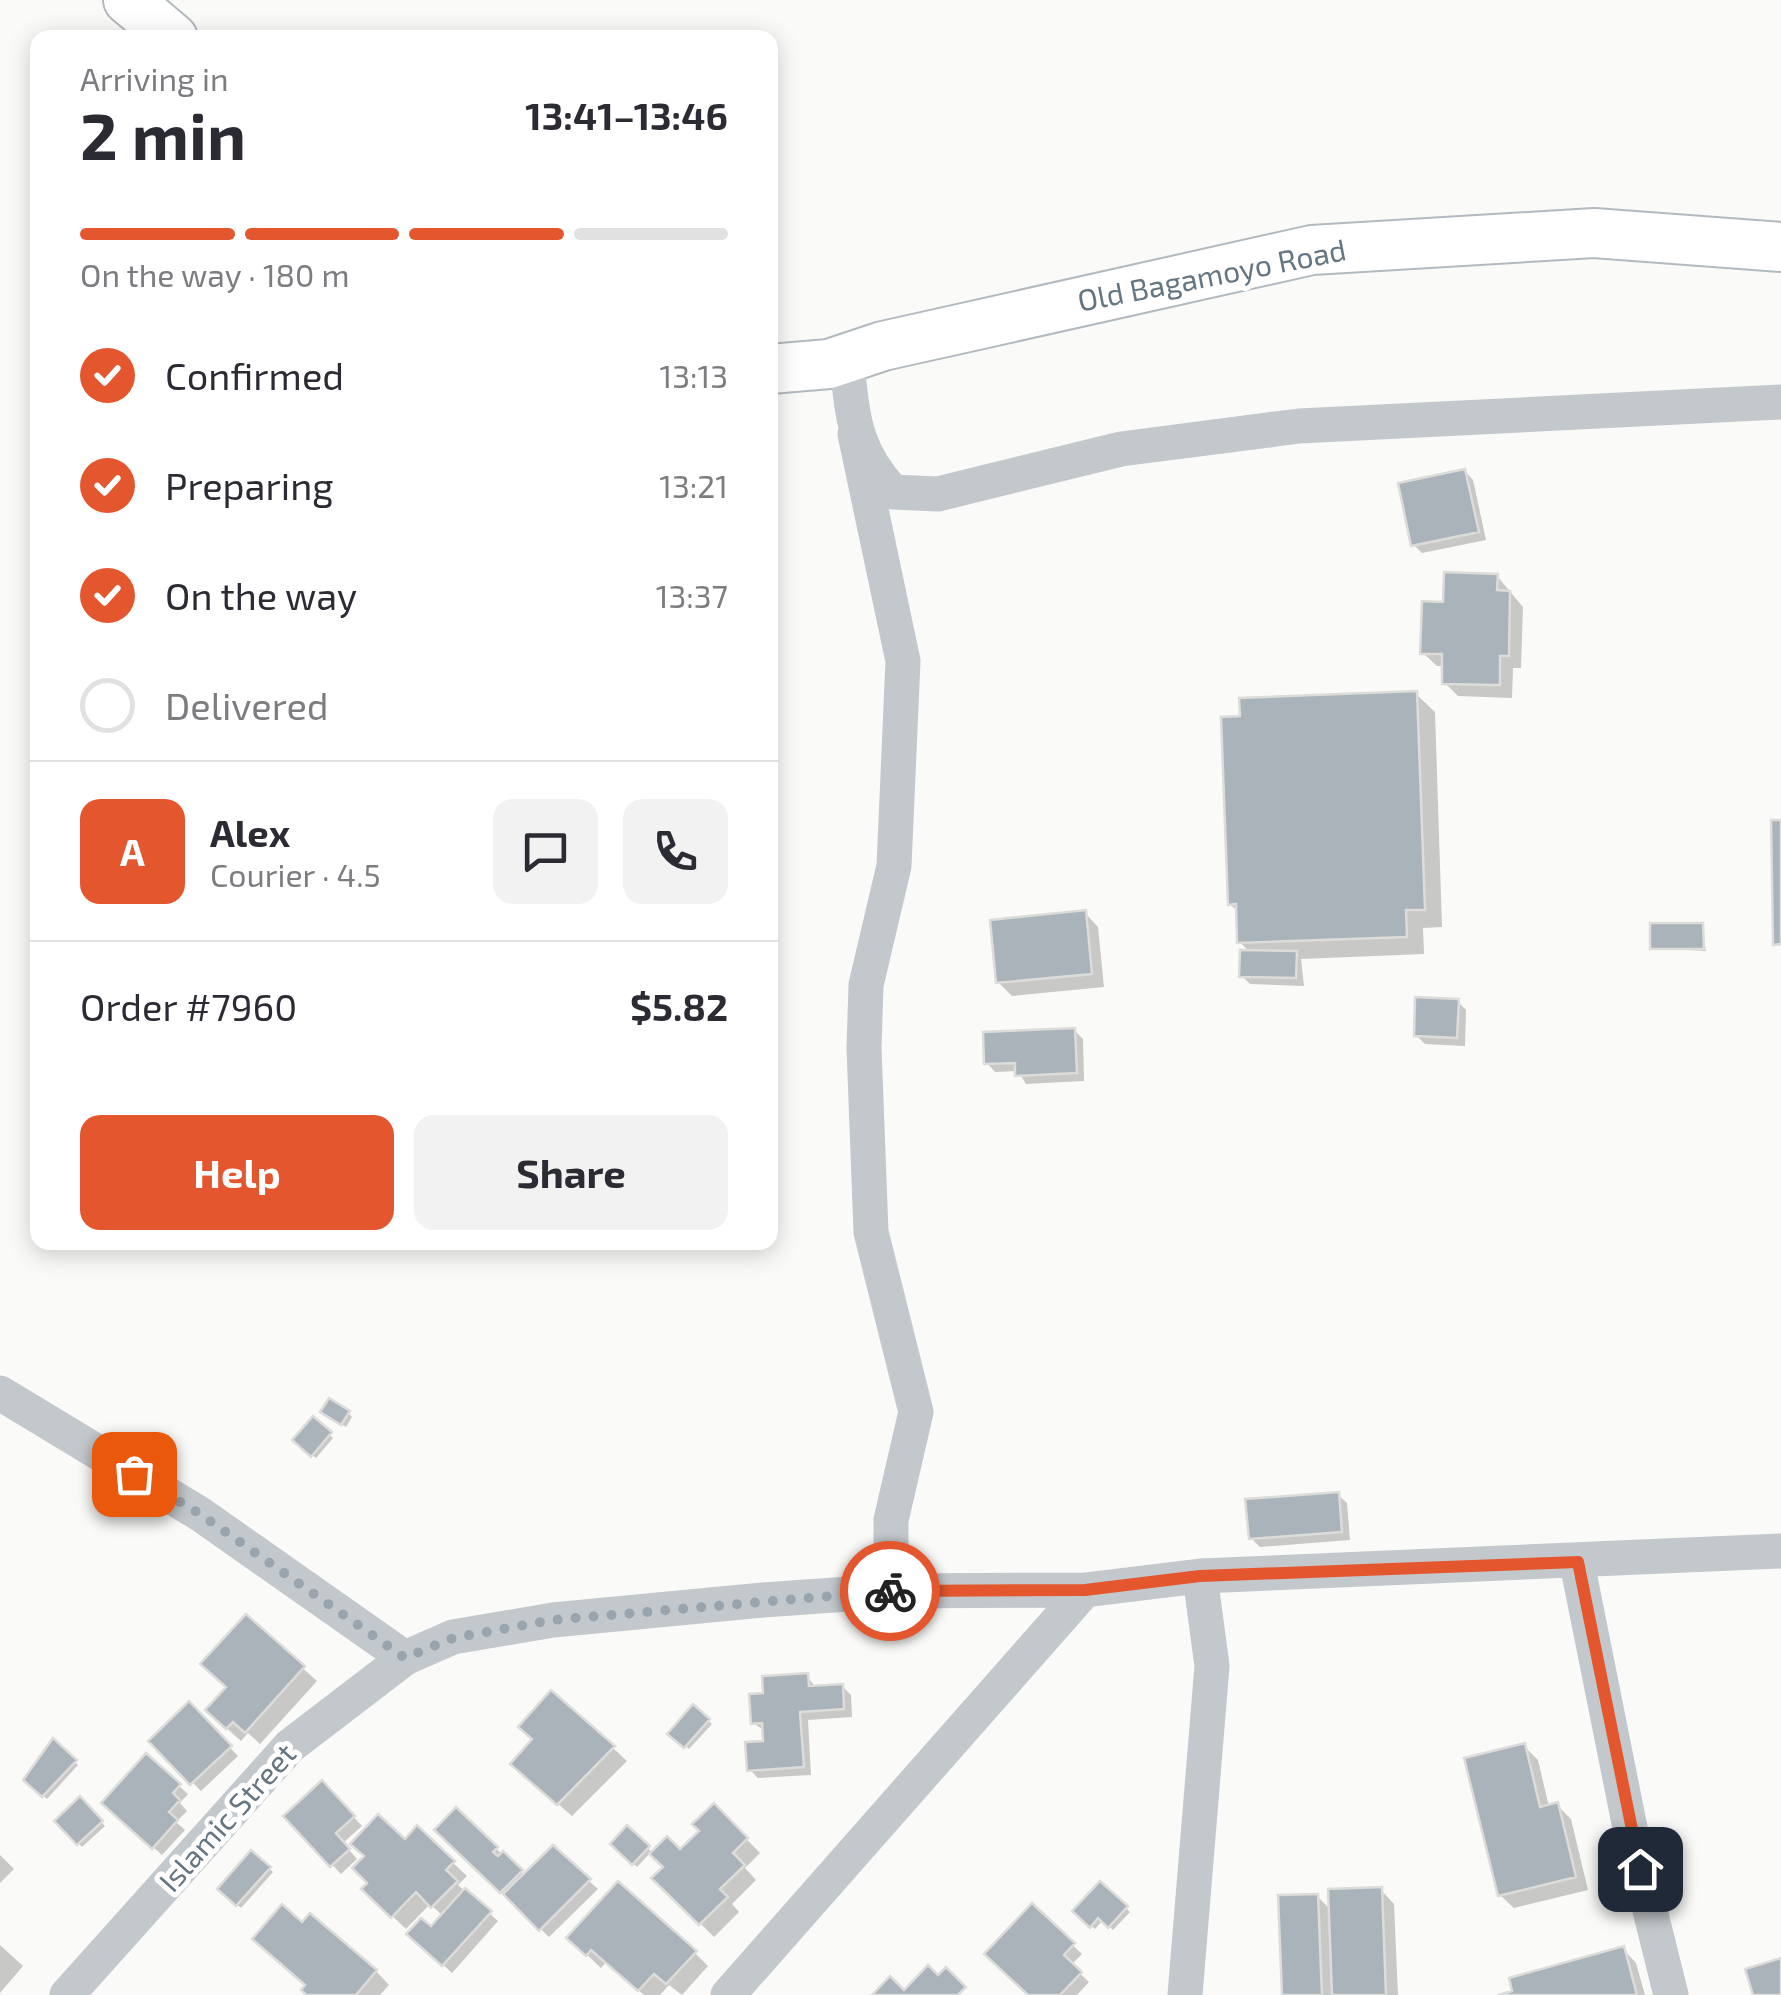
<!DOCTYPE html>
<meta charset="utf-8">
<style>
:root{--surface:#fff;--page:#f2f2f3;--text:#2b2b33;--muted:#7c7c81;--line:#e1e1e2;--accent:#e4572e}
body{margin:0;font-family:"Exo 2",sans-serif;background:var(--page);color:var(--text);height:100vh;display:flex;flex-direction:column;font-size:38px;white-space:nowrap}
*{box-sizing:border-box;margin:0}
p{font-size:32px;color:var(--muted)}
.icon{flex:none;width:55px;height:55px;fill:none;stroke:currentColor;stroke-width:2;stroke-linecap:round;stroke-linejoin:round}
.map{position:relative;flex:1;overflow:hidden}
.details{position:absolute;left:30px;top:30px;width:748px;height:1220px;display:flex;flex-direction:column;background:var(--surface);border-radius:20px;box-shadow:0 5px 25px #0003}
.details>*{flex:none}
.pin{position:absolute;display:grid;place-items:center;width:85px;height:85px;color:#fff;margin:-42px;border-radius:20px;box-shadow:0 5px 15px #0006}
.courier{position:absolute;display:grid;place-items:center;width:100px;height:100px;margin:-50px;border:8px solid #e4572e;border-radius:50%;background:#fff;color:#222;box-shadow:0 2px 12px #0007}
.overview em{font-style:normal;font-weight:700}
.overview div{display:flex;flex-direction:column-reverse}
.overview{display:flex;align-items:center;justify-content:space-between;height:170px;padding:0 50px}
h1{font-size:65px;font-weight:700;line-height:75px}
.bar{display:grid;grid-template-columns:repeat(4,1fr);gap:15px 10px;align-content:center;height:120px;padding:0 50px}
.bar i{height:12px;border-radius:8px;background:var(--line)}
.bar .current{background:var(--accent)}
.bar p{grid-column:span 4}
.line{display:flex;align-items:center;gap:25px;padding:0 50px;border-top:2px solid var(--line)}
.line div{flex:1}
.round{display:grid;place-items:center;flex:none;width:105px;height:105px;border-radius:20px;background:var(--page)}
ol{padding:0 50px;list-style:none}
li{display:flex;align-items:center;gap:30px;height:110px}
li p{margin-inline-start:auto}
li .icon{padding:10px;border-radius:50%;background:var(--accent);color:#fff;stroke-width:4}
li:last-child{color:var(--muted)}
li i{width:55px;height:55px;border:5px solid var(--line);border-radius:50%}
.button{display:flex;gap:20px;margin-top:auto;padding:20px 50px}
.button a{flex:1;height:115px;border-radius:20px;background:var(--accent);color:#fff;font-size:40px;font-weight:700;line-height:115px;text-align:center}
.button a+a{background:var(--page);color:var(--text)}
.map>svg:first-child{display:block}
</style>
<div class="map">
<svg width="1781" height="1995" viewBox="0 0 1781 1995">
<rect width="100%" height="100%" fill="#fafaf8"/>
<path fill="#0003" d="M1465 471 1473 480 1486 540 1422 553 1414 545Z
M1497 576 1523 607 1521 668H1513L1512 698 1458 696 1444 682 1445 666H1437L1423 653Z
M1416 694 1435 712 1442 927 1423 928 1424 954 1301 959 1304 986 1250 984 1242 976 1250 953 1240 942 1239 913 1230 904Z
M1085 913 1098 927 1104 987 1012 996 998 982Z
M1702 925 1706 951 1653 948Z
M1458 1002 1466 1010 1465 1046 1425 1044 1416 1035Z
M1074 1030 1083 1039 1084 1081 1026 1084 1018 1071 995 1072 987 1063Z
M348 1413 352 1417 346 1427 327 1415Z
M313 1420 333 1438 316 1458 295 1440Z
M1338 1495 1347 1503 1350 1540 1260 1547 1251 1538Z
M246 1617 317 1681 260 1744 248 1733 241 1741 222 1724Z
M807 1676 816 1688 842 1686 851 1695 852 1717 808 1720 811 1775 758 1778 750 1770 766 1743 765 1731 753 1723 765 1695Z
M189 1705 238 1756 201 1791 151 1741Z
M693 1708 712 1724 689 1749 671 1733Z
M53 1742 78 1765 47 1799 26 1780Z
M1524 1746 1538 1760 1549 1807 1557 1805 1571 1819 1588 1890 1514 1908 1500 1895Z
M613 1748 627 1761 572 1816 527 1777Z
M322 1783 362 1826 343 1843 357 1859 341 1874 286 1816Z
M179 1786 188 1794 180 1803 187 1811 176 1822 185 1830 162 1855 113 1811Z
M80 1800 105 1826 82 1847 58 1821Z
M714 1806 760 1853 745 1868 756 1880 732 1904 739 1912 714 1937 655 1878 666 1867 651 1852 637 1867 613 1844 627 1829 653 1853H680L703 1831Z
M456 1811 525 1876 553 1849 598 1889 549 1937 437 1830Z
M417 1829 467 1876 458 1885 498 1921 452 1973 410 1934 431 1930 443 1916 430 1904 406 1929 364 1889Z
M252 1853 273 1872 241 1908 220 1889Z
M0 1855 14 1869 0 1883Z
M1101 1884 1130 1912 1113 1930 1103 1920 1095 1929 1075 1911Z
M1381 1890 1394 1904 1398 1995H1284L1317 1896 1331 1910Z
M1032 1907 1082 1954 1071 1965 1089 1982 1077 1995H1031Z
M303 1926 376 1971 389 1985 380 1995H309Z
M569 1938 695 1953 708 1966 682 1995 669 1985 660 1995H644L606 1962 601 1968Z
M0 1945 23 1966 0 1993Z
M1623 1949 1636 1963 1645 1995H1507Z"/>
<path fill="#aab3b9" stroke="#dcdcda" stroke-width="2.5" d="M1465 469 1479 532 1411 546 1398 483Z
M1444 572 1498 574 1497 590 1510 591 1509 656H1500V685L1442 684V654H1420L1422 601 1443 602Z
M1417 691 1425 910H1406L1407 937 1237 943 1236 904 1228 905 1221 717 1240 716 1239 698Z
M1771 820H1781V944L1773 945Z
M1086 910 1092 974 996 983 990 920Z
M1650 923H1703L1704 949H1650Z
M1240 950 1297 951 1296 978 1239 977Z
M1415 997 1459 999 1457 1038 1414 1036Z
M1075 1028 1077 1073 1015 1076V1063L984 1064 983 1032Z
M329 1398 350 1411 341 1425 320 1412Z
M313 1416 332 1432 311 1457 292 1440Z
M1339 1492 1342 1532 1249 1539 1245 1499Z
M246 1614 305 1666 245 1733 233 1722 226 1729 205 1710 226 1687 200 1664Z
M808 1673 809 1686 843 1684 844 1709 800 1712 804 1767 747 1771 745 1742 763 1741 762 1723 751 1724 749 1694 763 1693 762 1676Z
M551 1690 615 1746 557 1805 510 1764 532 1739 518 1727Z
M189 1701 232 1746 190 1785 148 1741Z
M693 1704 710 1719 684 1748 667 1734Z
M53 1738 77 1760 42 1797 23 1780Z
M1525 1743 1540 1807 1558 1802 1576 1877 1498 1896 1464 1758Z
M146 1753 181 1784 173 1793 180 1800 169 1812 178 1820 152 1849 101 1803Z
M322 1780 355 1816 336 1833 350 1849 330 1867 283 1816Z
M80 1796 103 1821 77 1845 54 1821Z
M714 1803 748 1838 733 1853 745 1865 720 1889 728 1897 699 1925 651 1878 663 1867 649 1854 667 1836 680 1849 699 1831 692 1824Z
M456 1807 498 1847 493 1852 498 1856 503 1851 523 1870 500 1893 434 1830Z
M378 1814 405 1839 417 1825 455 1861 446 1870 458 1881 431 1908 416 1892 391 1918 361 1889 367 1883 352 1868 364 1856 350 1844Z
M627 1825 650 1846 632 1865 610 1844Z
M553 1845 591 1879 539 1931 503 1894Z
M251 1850 271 1867 236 1906 217 1889Z
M618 1881 697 1951 666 1984 654 1974 638 1991 591 1950 586 1956 566 1938Z
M1100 1881 1128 1906 1108 1928 1098 1918 1090 1928 1072 1911Z
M1382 1887 1386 1995H1332L1328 1889Z
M465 1888 492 1911 442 1966 406 1934 421 1918 431 1926Z
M1318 1894 1322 1995H1282L1278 1895Z
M1032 1903 1075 1943 1064 1955 1082 1972 1060 1995H1028L984 1954Z
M282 1904 302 1922 310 1913 377 1970 356 1995H306L301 1990 305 1985 252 1939Z
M1624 1946 1637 1995H1498L1512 1991 1509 1978Z
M1781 1958V1995H1753L1745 1969Z
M928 1965 938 1975 946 1967 966 1987 958 1995H872L890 1976 904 1990Z"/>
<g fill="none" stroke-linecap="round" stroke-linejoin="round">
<g stroke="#b3babf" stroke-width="52">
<path id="secondary" d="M128 0 173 38
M770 369 829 364 883 346 1312 250 1594 233 1781 247"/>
</g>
<path stroke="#c3c8cc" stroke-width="35" d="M846 357C853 414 852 448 893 492L938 494 1121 449 1299 426 1781 402
M855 434 903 661 894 866 866 985 864 1048 871 1232 916 1412 891 1520V1591
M0 1393 200 1514 405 1658 453 1637 553 1620 763 1600 891 1591 1085 1590 1200 1576 1781 1551
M1577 1563 1632 1838 1671 1995
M67 1995 290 1746 405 1658
M728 1995 1085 1590
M1185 1995 1212 1666 1200 1576"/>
<use href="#secondary" stroke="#fff" stroke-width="48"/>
</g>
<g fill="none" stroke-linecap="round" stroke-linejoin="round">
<path stroke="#99a4ac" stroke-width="10" stroke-dasharray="0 18" d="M134 1474 200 1514 405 1658 453 1638 553 1620 890 1591"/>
<path stroke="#e4572e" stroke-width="12" d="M890 1591 1085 1590 1200 1576 1578 1562 1640 1869"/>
</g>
<g text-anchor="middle" stroke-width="10" stroke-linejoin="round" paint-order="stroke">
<g font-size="30" fill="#657683" stroke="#fff">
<text transform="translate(1212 276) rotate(-11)" y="10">Old Bagamoyo Road</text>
<text transform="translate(228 1818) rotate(-48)" y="10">Islamic Street</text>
</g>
</g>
</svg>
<div class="pin" style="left:134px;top:1474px;background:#ea580c"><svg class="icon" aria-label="bag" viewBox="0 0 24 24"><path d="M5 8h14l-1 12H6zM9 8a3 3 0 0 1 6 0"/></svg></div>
<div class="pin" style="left:1640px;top:1869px;background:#1f2937"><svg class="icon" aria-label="home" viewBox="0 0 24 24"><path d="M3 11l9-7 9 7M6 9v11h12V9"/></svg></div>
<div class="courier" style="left:890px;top:1591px"><svg class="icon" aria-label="bike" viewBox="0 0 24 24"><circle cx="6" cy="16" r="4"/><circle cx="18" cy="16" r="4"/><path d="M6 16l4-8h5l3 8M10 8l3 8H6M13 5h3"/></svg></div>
<section class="details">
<div class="overview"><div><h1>2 min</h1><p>Arriving in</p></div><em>13:41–13:46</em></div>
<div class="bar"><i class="current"></i><i class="current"></i><i class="current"></i><i></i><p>On the way · 180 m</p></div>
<ol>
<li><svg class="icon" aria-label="check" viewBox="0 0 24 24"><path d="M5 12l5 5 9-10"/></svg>Confirmed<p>13:13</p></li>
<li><svg class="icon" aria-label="check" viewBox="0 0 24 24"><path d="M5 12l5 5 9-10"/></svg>Preparing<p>13:21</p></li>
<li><svg class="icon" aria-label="check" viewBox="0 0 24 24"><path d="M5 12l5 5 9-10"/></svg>On the way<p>13:37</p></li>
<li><i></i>Delivered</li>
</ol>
<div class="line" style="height:180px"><b class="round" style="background:var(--accent);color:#fff">A</b><div><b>Alex</b><p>Courier · 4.5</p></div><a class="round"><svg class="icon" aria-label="chat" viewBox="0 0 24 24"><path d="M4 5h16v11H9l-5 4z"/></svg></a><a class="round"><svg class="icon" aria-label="phone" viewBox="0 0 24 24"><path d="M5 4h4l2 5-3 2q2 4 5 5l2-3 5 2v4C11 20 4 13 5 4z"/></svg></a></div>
<div class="line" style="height:130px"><div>Order #7960</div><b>$5.82</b></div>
<div class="button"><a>Help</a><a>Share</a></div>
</section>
</div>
